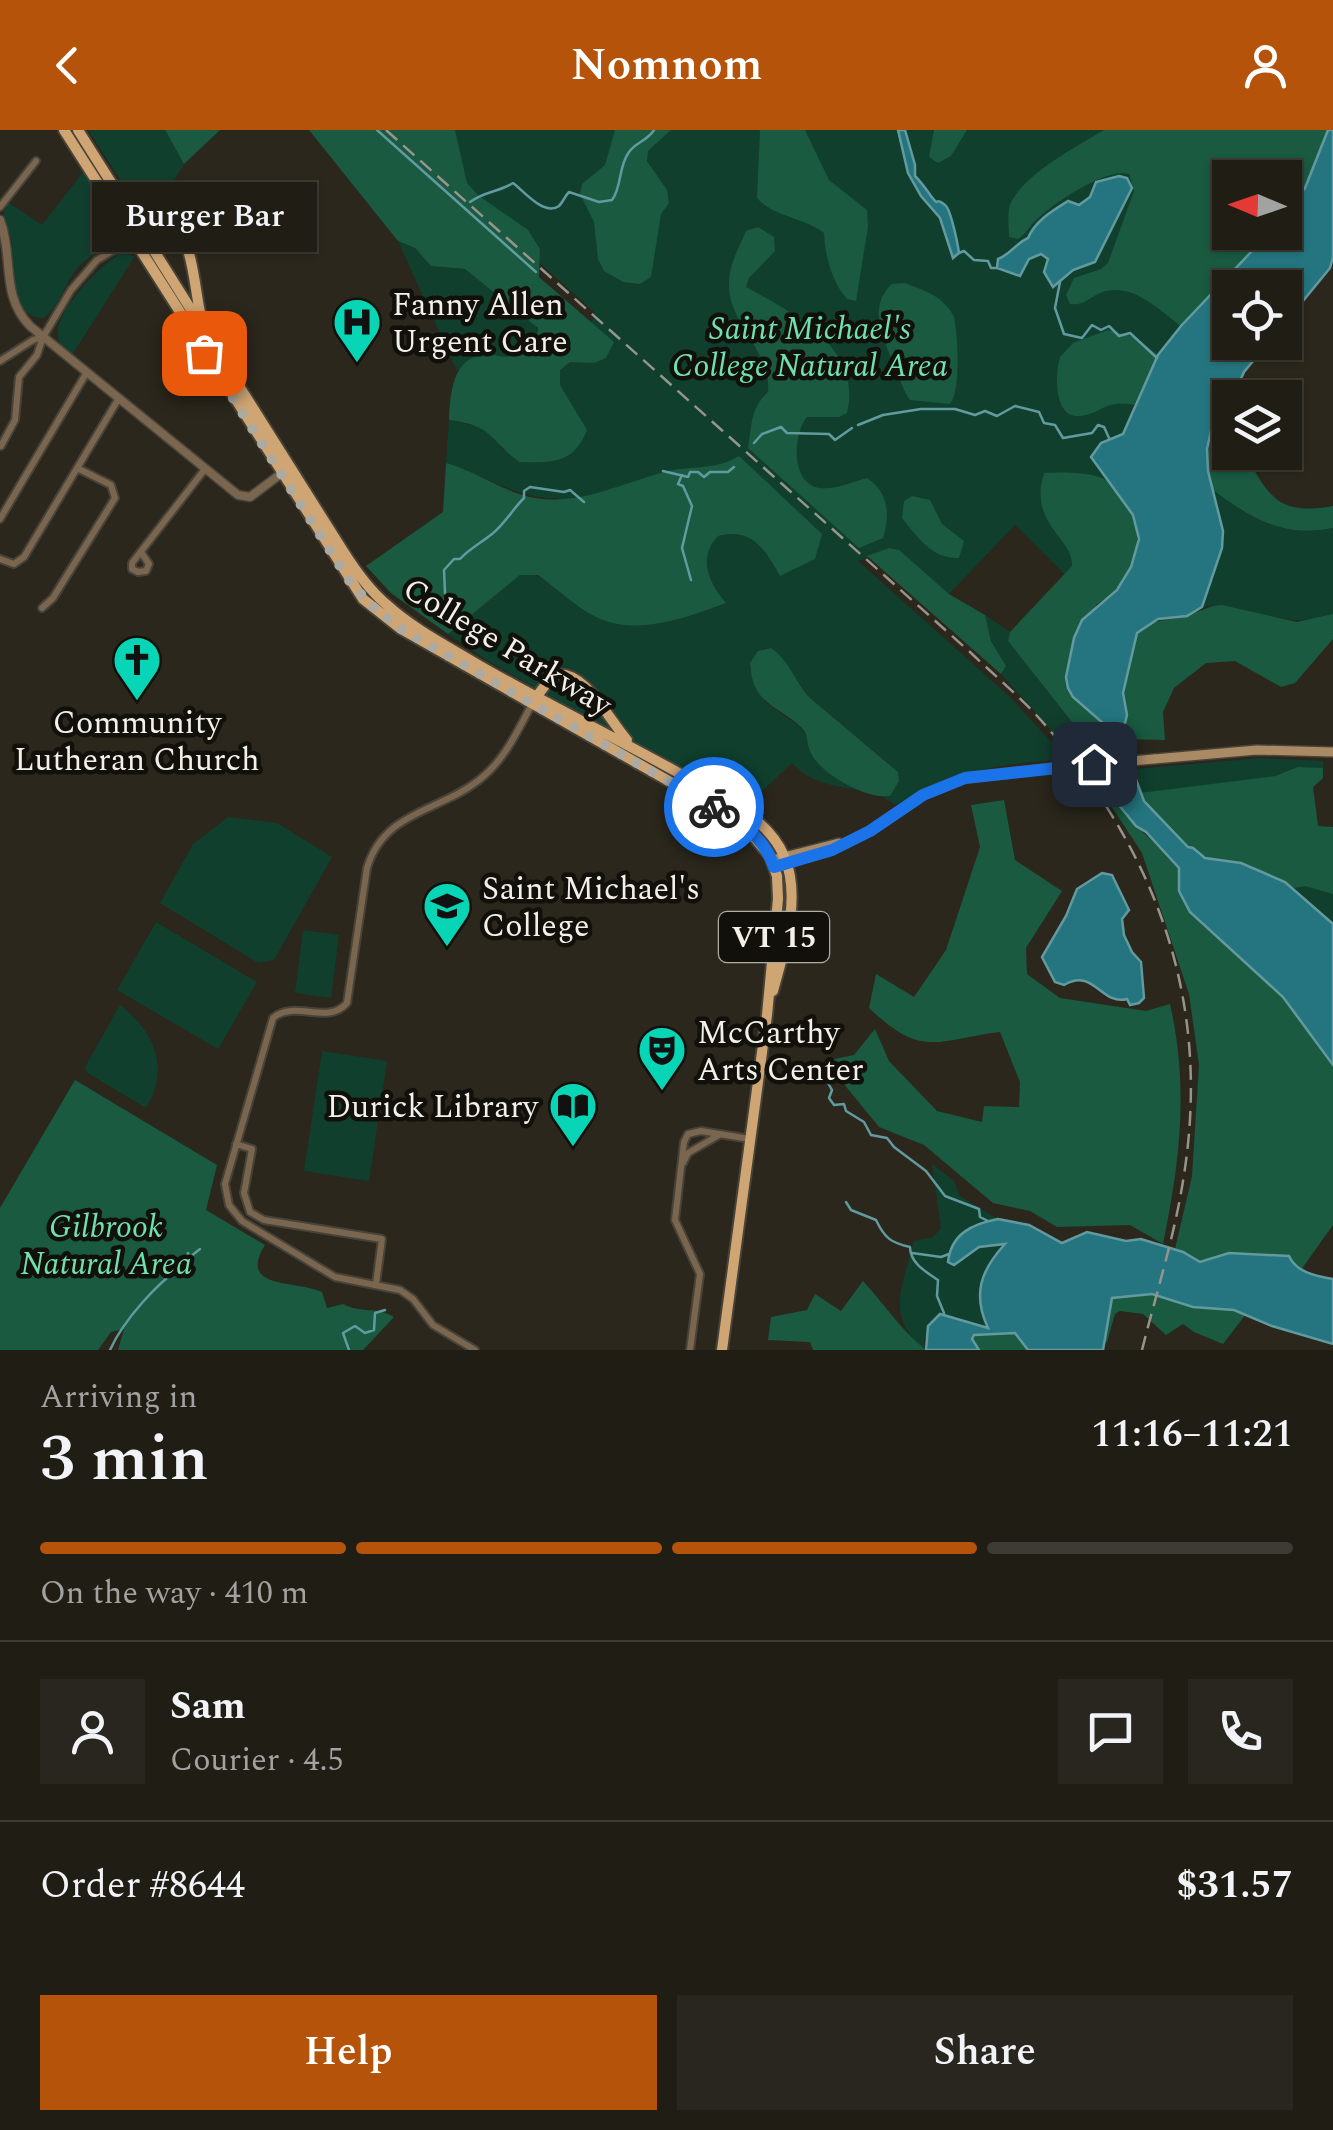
<!DOCTYPE html>
<meta charset="utf-8">
<style>
:root{--surface:#201d15;--page:#28261e;--text:#f1f3f6;--muted:#a2a2a0;--line:#3d3b34;--accent:#b45309}
body{margin:0;font-family:Spectral,serif;background:var(--page);color:var(--text);height:100vh;display:flex;flex-direction:column;font-size:38px;white-space:nowrap}
*{box-sizing:border-box;margin:0}
p{font-size:32px;color:var(--muted)}
.icon{flex:none;width:55px;height:55px;fill:none;stroke:currentColor;stroke-width:2;stroke-linecap:round;stroke-linejoin:round}
.map{position:relative;height:1220px;overflow:hidden}
.side{display:flex;flex-direction:column;background:var(--surface);flex:1}
.side>*{flex:none}
.needle{width:65px;rotate:272deg}
.buttons{position:absolute;left:1212px;top:30px;display:grid;gap:20px}
.buttons a{display:grid;place-items:center;width:90px;height:90px;border-radius:0px;background:var(--surface);box-shadow:0 2px 8px #0004,0 0 0 2px var(--line);font-size:50px}
.pin{position:absolute;display:grid;place-items:center;width:85px;height:85px;color:#fff;margin:-42px;border-radius:20px;box-shadow:0 5px 15px #0006}
.courier{position:absolute;display:grid;place-items:center;width:100px;height:100px;margin:-50px;border:8px solid #1a73e8;border-radius:50%;background:#fff;color:#222;box-shadow:0 2px 12px #0007}
.bubble{position:absolute;height:70px;border-radius:0px;background:var(--surface);box-shadow:0 2px 8px #0004,0 0 0 2px var(--line);font-size:32px;font-weight:600;line-height:70px;text-align:center}
.head em{font-style:normal;font-weight:600}
.head div{display:flex;flex-direction:column-reverse}
.head{display:flex;align-items:center;justify-content:space-between;height:170px;padding:0 40px}
h1{font-size:65px;font-weight:600;line-height:75px}
.bar{display:grid;grid-template-columns:repeat(4,1fr);gap:15px 10px;align-content:center;height:120px;padding:0 40px}
.bar i{height:12px;border-radius:8px;background:var(--line)}
.bar .selected{background:var(--accent)}
.bar p{grid-column:span 4}
.line{display:flex;align-items:center;gap:25px;padding:0 40px;border-top:2px solid var(--line)}
.line div{flex:1}
.round{display:grid;place-items:center;flex:none;width:105px;height:105px;border-radius:0px;background:var(--page)}
.primary-button{display:flex;gap:20px;margin-top:auto;padding:20px 40px}
.primary-button a{flex:1;height:115px;border-radius:0px;background:var(--accent);color:#fff;font-size:40px;font-weight:600;line-height:115px;text-align:center}
.primary-button a+a{background:var(--page);color:var(--text)}
header{display:flex;justify-content:space-between;align-items:center;height:130px;padding:0 40px;background:var(--accent);color:#fff;font-size:45px;font-weight:600}
.map>svg:first-child{display:block}
</style>
<header><svg class="icon" aria-label="back" viewBox="0 0 24 24"><path d="M15 5l-7 7 7 7"/></svg>Nomnom<svg class="icon" aria-label="person" viewBox="0 0 24 24"><circle cx="12" cy="8" r="4"/><path d="M4 21q1-7 8-7t8 7"/></svg></header>
<div class="map">
<svg width="1333" height="1220" viewBox="0 0 1333 1220">
<rect width="100%" height="100%" fill="#2b271c"/>
<path fill="#103f2d" d="M88 0H165L184 34 148 93Z
M404 0H1328L1285 83V48H1230V102L1269 103 1181 196 1134 275 1123 304 1109 308 1120 364 1096 475 1015 395 949 464 895 419 858 431 1011 568 1067 629C998 635 956 638 896 675L884 668 890 666 888 633 810 568 771 518 762 519 749 538 765 572 802 598 807 606 809 620 821 635 859 660C832 655 811 654 792 633L745 677 488 531 448 504 520 445 530 443 542 448 558 368C517 370 484 344 446 333L449 290 486 298 503 320 575 281 559 255 560 239 570 232H585L594 182 540 133V122Z
M84 41C95 59 125 90 110 111 102 121 88 127 79 136 65 152 60 175 44 188 5 187 15 133 11 107 9 99 5 91 3 84L9 73 42 95Z
M398 111 415 118 431 136 465 139 536 193 537 204 510 226H478L457 241Z
M120 123 135 126 72 225C69 222 62 216 60 213 46 187 101 136 120 123Z
M1213 360C1252 389 1283 408 1333 398V484C1288 503 1248 472 1202 477L1222 418 1223 401Z
M985 485 1010 502 1008 511 1083 606 1107 612 1110 624 1076 628 1001 544 1005 535 991 511Z
M1261 628 1323 631V648L1313 657 1318 696 1333 697V794L1294 758 1269 747 1140 663 1134 639Z
M228 687 277 693 332 727 274 830 258 833 160 773 193 714Z
M156 792 257 852 218 919 117 860Z
M303 800 339 805 331 868 295 863Z
M120 875C154 901 171 938 146 978L86 942 85 937Z
M322 921 387 931 369 1051 304 1041Z
M932 1034 954 1051 960 1066 998 1089 979 1093 954 1135 979 1117 1006 1113C989 1130 978 1177 989 1198L969 1194 956 1186 924 1209 925 1219C884 1188 903 1154 914 1111L933 1107 941 1098Z"/>
<path fill="#195a41" d="M165 0H220L184 34Z
M309 0H455L467 53 479 66 528 100 540 119 539 147 614 212 606 228 594 233 570 232 560 240V255L587 300C574 334 551 333 519 332 487 307 493 296 449 290 450 266 452 226 485 225 494 224 500 228 510 226L537 204 538 198 465 139 431 136 415 118 398 111Z
M615 0H671L648 21 647 31 667 60 669 73 661 84 651 147 640 154 623 152 604 141 598 129 594 92 580 64 582 54 605 35Z
M760 0H805L829 50 867 80 868 97 856 171 847 169C832 152 825 126 824 103 803 87 775 88 757 68Z
M934 0H967L951 26 938 33 929 27Z
M1104 0H1328L1305 58 1285 83V48H1230V102L1269 103 1181 196C1157 179 1132 151 1100 163 1089 168 1083 176 1070 174L1066 165 1074 148 1101 139 1108 133 1134 61 1129 44C1106 37 1052 74 1035 91 1028 98 1026 104 1018 109L1009 107C1009 97 1007 84 1010 75 1022 45 1077 16 1104 0Z
M758 97 774 107 775 121 749 148 746 157C793 183 863 217 847 283L839 287H807C793 303 790 353 819 358 835 360 852 352 867 348 889 362 890 386 883 408L859 418 748 318C752 295 750 279 768 262 772 221 727 193 729 153 729 135 739 117 746 101Z
M905 153C925 161 944 166 954 187 958 205 961 261 950 274L910 270C903 261 901 250 896 240 886 213 865 178 892 154Z
M1108 200 1135 207 1158 225 1134 275C1103 270 1103 283 1081 286 1053 290 1055 243 1060 227L1073 213Z
M1222 285 1230 298V322L1244 323C1270 367 1277 386 1333 376V398C1283 408 1252 389 1213 360 1205 331 1205 310 1222 285Z
M739 326 822 404 815 429 780 446C765 420 753 397 718 406 697 428 709 453 726 473 688 487 635 507 596 487 575 477 557 458 538 445H520L448 504 391 463 366 436 443 382 446 333C472 340 493 355 519 364 568 381 617 355 664 342 690 335 715 341 739 326Z
M1044 343C1060 342 1083 342 1099 347 1111 350 1120 364 1127 374 1149 413 1133 452 1096 475L1092 584 1104 594 1107 612 1093 613 1083 606 1008 511 1010 502 1072 436C1074 408 1028 395 1044 343Z
M912 366 930 370 942 394 964 411 959 428C932 429 917 407 902 388L904 371Z
M889 418 899 420 949 464 985 485 991 511 1006 536 1001 544 867 426Z
M1222 475 1297 492 1333 484V509L1295 553 1281 557 1235 531 1206 533 1174 558 1163 582 1165 610 1121 609 1127 585 1123 563 1137 503C1157 485 1170 493 1191 484 1203 480 1209 476 1222 475Z
M771 518C789 530 795 552 810 568L898 642 899 651 890 666C867 670 818 643 810 621 806 613 809 605 802 598 779 575 752 576 750 533L758 521Z
M1298 637 1323 638V648L1313 657 1318 696 1333 697V764L1305 756 1294 758 1240 733 1204 728 1184 714 1150 680 1140 663 1275 646Z
M1101 650 1112 656C1123 691 1156 711 1179 738L1178 756 1202 795 1237 823 1283 867 1333 935V1095L1301 1140 1292 1133 1224 1124 1200 1132 1175 1119 1192 1046 1199 935 1189 864 1142 723 1100 659Z
M1004 670 1015 730 1062 761 1026 818 1027 844 1060 868 1146 881 1170 874C1189 958 1180 1031 1163 1114L1130 1095 1057 1097 1030 1081 993 1073 924 1015 879 997 825 931 854 925 875 899 889 931 937 981 982 992 984 976 1019 977 1020 952 1000 902C936 910 923 929 869 878L876 844 914 867 946 820 980 717 971 675Z
M75 950 217 1035 206 1080 265 1115C237 1160 296 1150 322 1162L327 1178 343 1174C363 1184 376 1176 394 1187L363 1220H118L124 1199 111 1202 98 1220H0V1078Z
M863 1151C884 1174 902 1201 926 1220H813L810 1212 768 1210 771 1187 807 1180 815 1164 841 1181Z
M1137 1163C1158 1164 1175 1174 1196 1177 1213 1180 1229 1178 1246 1184L1223 1214 1194 1202 1183 1194 1166 1205 1143 1184 1120 1181 1115 1184 1107 1212H1104L1112 1168Z
M985 1203H1016L1028 1220H979L972 1209 974 1205Z"/>
<path fill="#24757f" stroke="#629a9f" stroke-width="2.5" d="M898 0H905L915 35V46C922 53 925 58 931 66 941 79 933 65 945 75 951 79 958 116 959 123L953 128 940 88 921 66 908 43Z
M1328 0H1333V127L1330 138 1285 193V158H1230V212L1268 213 1244 242 1230 273 1211 301 1207 319 1208 341 1223 401 1222 418 1202 477 1187 486 1158 489 1137 503 1123 563 1127 585 1121 609 1144 671 1188 717 1193 718 1205 728 1241 733 1285 752 1333 794V935L1283 867 1190 782 1179 761V738L1146 702 1136 696 1118 674 1112 656 1116 643 1104 594 1073 567 1068 558 1066 547 1074 508 1082 490 1117 460 1131 437 1139 409 1133 385 1091 327 1101 313 1123 304 1158 225 1181 196 1269 103 1285 102V83L1305 58Z
M1119 46 1127 48 1132 58 1095 132 1073 140 1053 157 1044 142 1048 129 1041 124 1029 129 1020 146 997 138 998 129C1011 124 1015 114 1028 108 1035 91 1052 81 1068 71L1079 75 1090 67 1096 52Z
M1102 743 1112 745 1129 780 1122 789 1124 805 1132 822 1141 832 1144 868 1139 873 1130 875 1127 869C1101 876 1094 837 1064 855L1055 852 1042 827 1066 786 1077 759Z
M998 1089 1029 1095 1062 1113 1087 1102 1126 1111 1141 1109 1183 1122 1200 1132 1229 1123 1289 1126C1296 1142 1315 1146 1333 1149V1214L1272 1196 1234 1180 1193 1177 1152 1164 1112 1168 1103 1220H1028L1015 1203 974 1205 972 1209 979 1220H926L928 1196 940 1184 988 1198C972 1164 981 1140 1005 1114L979 1117 954 1135 948 1132C951 1104 972 1094 998 1089Z"/>
<g fill="none" stroke-linecap="round" stroke-linejoin="round">
<path stroke="#629a9f" stroke-width="2.5" d="M377 0 536 142
M470 72C485 61 499 62 513 53 522 59 544 87 559 76 563 72 565 66 569 62L599 72 612 70C622 57 618 37 629 22 636 12 647 11 654 0
M959 123 964 121 974 130 988 131 991 138H997
M1060 152 1055 178 1064 204 1082 208 1092 195 1101 200 1109 196 1119 206 1130 203 1157 228
M858 295 883 285 921 279H955L975 285 985 281 997 286 1015 276 1039 282 1044 293 1055 295 1063 308 1092 303 1098 295 1104 297 1109 308
M754 313 762 304 781 297 787 303 829 304 835 310 852 298
M663 341 688 347 690 342H698L704 347 710 342H728L734 337
M682 345 678 354 683 356 692 376 682 418 691 450
M457 477 445 463 444 440 454 429H460C470 418 481 413 492 404 504 395 512 380 524 368V361L530 357 564 362 570 360 584 372
M824 946 832 960 829 968 834 975 844 974 846 981 864 992 871 1005 887 1008 894 1017 926 1041 945 1066 979 1079 980 1087 988 1091
M846 1072 851 1080 876 1090C885 1109 892 1113 910 1117 910 1133 926 1142 938 1150L937 1166 944 1183
M912 1123 941 1127 949 1124
M110 1220C123 1191 158 1151 186 1134L188 1123 190 1127 200 1119
M349 1220 343 1203 355 1196 365 1203 374 1200 375 1183 385 1180"/>
<g stroke="#474339" stroke-width="10">
<path id="minor" d="M0 77 36 31
M0 231 33 210 43 207
M1 316 15 290 19 247 37 225 43 207 71 160 97 130 133 109
M0 389 87 242
M141 422 149 434 146 441 138 442 132 439V433L205 339
M0 429 14 434 24 427 119 268
M42 478 53 468 115 368 111 355 77 338
M236 1014 252 1019 244 1063 250 1082 264 1090 382 1109 376 1154
M683 1033 688 1023 719 1005
M475 1220 433 1195 413 1169 400 1160 335 1147 242 1091 229 1075 225 1054 273 888C295 869 327 896 347 873L367 738C384 681 439 682 479 650 504 631 517 602 532 574
M690 1220 700 1144 675 1090 684 1012 688 1004 701 1001 750 1009"/>
</g>
<g stroke="#474339" stroke-width="11">
<path id="tertiary" d="M0 90C14 127 0 165 30 196L238 365 250 367 286 340"/>
</g>
<g stroke="#474339" stroke-width="12">
<path id="secondary" d="M1154 629 1257 620 1333 622
M772 730 839 713
M774 737 832 720 870 701 923 665 965 648 1064 637"/>
</g>
<g stroke="#474339" stroke-width="14">
<path id="primary" d="M64 0 363 469 401 499 741 692 770 726 777 746 778 769 767 885 722 1220
M78 0 343 421C355 440 368 459 386 474 412 498 445 515 475 533 544 573 615 607 684 646 719 666 767 686 784 726 802 767 784 820 773 861
M141 106C150 103 163 97 172 99 193 103 195 166 201 186
M534 570 553 545C584 537 608 589 627 610"/>
</g>
<use href="#minor" stroke="#7a664f" stroke-width="6"/>
<use href="#tertiary" stroke="#7a664f" stroke-width="8"/>
<use href="#secondary" stroke="#aa8a64" stroke-width="9"/>
<use href="#primary" stroke="#cfa574" stroke-width="10"/>
<path stroke="#97948c" stroke-width="2.5" stroke-dasharray="15 8" stroke-linecap="butt" d="M386 0 970 522C995 546 1023 569 1046 596 1160 728 1212 877 1183 1051 1174 1108 1156 1164 1142 1220"/>
<g stroke="#474339" stroke-width="12" stroke-linecap="butt">
<path id="secondary-bridge" d="M1064 637 1154 629"/>
</g>
<use href="#secondary-bridge" stroke="#aa8a64" stroke-width="9"/>
</g>
<g fill="none" stroke-linecap="round" stroke-linejoin="round">
<path stroke="#acaaa1" stroke-width="10" stroke-dasharray="0 18" d="M204 223 350 452 372 476 401 499 714 677"/>
<path stroke="#1a73e8" stroke-width="12" d="M714 677C741 692 764 707 774 737L832 720 870 701 923 665 965 648 1094 634"/>
</g>
<defs>
<g id="hospital-pin" transform="scale(2.5)"><path d="M0 17L-7.5 6A9.5 9.5 0 1 1 7.5 6Z" fill="#08d5b5" stroke="#11100b"/><path d="M-5-5h3v3.5h4V-5h3V5h-3V1.5h-4V5h-3Z" fill="#111"/></g>
<g id="church-pin" transform="scale(2.5)"><path d="M0 17L-7.5 6A9.5 9.5 0 1 1 7.5 6Z" fill="#08d5b5" stroke="#11100b"/><path d="M-1.2-6h2.4v3.5h3.3v2.4h-3.3V6h-2.4V-.1h-3.3v-2.4h3.3Z" fill="#111"/></g>
<g id="university-pin" transform="scale(2.5)"><path d="M0 17L-7.5 6A9.5 9.5 0 1 1 7.5 6Z" fill="#08d5b5" stroke="#11100b"/><path d="M0-5L7-2L0 1L-7-2ZM-4 1L0 2.5L4 1V4Q0 6-4 4Z" fill="#111"/></g>
<g id="theatre-pin" transform="scale(2.5)"><path d="M0 17L-7.5 6A9.5 9.5 0 1 1 7.5 6Z" fill="#08d5b5" stroke="#11100b"/><path d="M-5-5.5Q0-4 5-5.5V0Q5 5 0 6Q-5 5-5 0ZM-3.3-2.5H-1v1.5H-3.3ZM1-2.5H3.3v1.5H1ZM-2.8 1Q0 5.5 2.8 1Z" fill="#111"/></g>
<g id="library-pin" transform="scale(2.5)"><path d="M0 17L-7.5 6A9.5 9.5 0 1 1 7.5 6Z" fill="#08d5b5" stroke="#11100b"/><path d="M-6-4Q-3-5.5-.7-3.5V5Q-3 3-6 4ZM6-4Q3-5.5 .7-3.5V5Q3 3 6 4Z" fill="#111"/></g>
</defs>
<g fill-rule="evenodd">
<use href="#hospital-pin" x="357" y="192"/>
<use href="#church-pin" x="137" y="530"/>
<use href="#university-pin" x="447" y="776"/>
<use href="#theatre-pin" x="662" y="920"/>
<use href="#library-pin" x="573" y="976"/>
</g>
<g text-anchor="middle" stroke-width="9" stroke-linejoin="round" paint-order="stroke">
<rect fill="#11100b" stroke="#aeada6" stroke-width="2.5" x="719" y="782" width="110" height="50" rx="8"/>
<g font-size="30" font-weight="bold" fill="#f2f0e9">
<text x="774" y="817">VT 15</text>
</g>
<g font-size="32" fill="#f2f0e9" stroke="#11100b" text-anchor="start">
<text x="392" y="185">Fanny Allen<tspan x="392" dy="37">Urgent Care</tspan></text>
<text x="137" y="603" text-anchor="middle">Community<tspan x="137" dy="37">Lutheran Church</tspan></text>
<text x="482" y="769">Saint Michael's<tspan x="482" dy="37">College</tspan></text>
<text x="697" y="913">McCarthy<tspan x="697" dy="37">Arts Center</tspan></text>
<text x="538" y="987" text-anchor="end">Durick Library</text>
</g>
<g font-size="32" font-style="italic" fill="#6fe1b1" stroke="#11100b">
<text x="810" y="209">Saint Michael's<tspan x="810" dy="37">College Natural Area</tspan></text>
<text x="106" y="1107">Gilbrook<tspan x="106" dy="37">Natural Area</tspan></text>
</g>
<g font-size="32" fill="#f2f0e9" stroke="#11100b">
<text transform="translate(508 516) rotate(31)" y="11">College Parkway</text>
</g>
</g>
</svg>
<div class="buttons">
<a><svg class="needle" viewBox="-14 -14 28 28"><path d="M0-13l5 13h-10z" fill="#e53935"/><path d="M0 13l5-13h-10z" fill="#a2a2a0"/></svg></a>
<a><svg class="icon" aria-label="locate" viewBox="0 0 24 24"><circle cx="12" cy="12" r="6"/><path d="M12 2v4M12 18v4M2 12h4M18 12h4"/></svg></a>
<a><svg class="icon" aria-label="layers" viewBox="0 0 24 24"><path d="M12 4l9 5-9 5-9-5zM3 14l9 5 9-5"/></svg></a>
</div>
<div class="pin" style="left:204px;top:223px;background:#ea580c"><svg class="icon" aria-label="bag" viewBox="0 0 24 24"><path d="M5 8h14l-1 12H6zM9 8a3 3 0 0 1 6 0"/></svg></div>
<div class="pin" style="left:1094px;top:634px;background:#1f2937"><svg class="icon" aria-label="home" viewBox="0 0 24 24"><path d="M3 11l9-7 9 7M6 9v11h12V9"/></svg></div>
<div class="courier" style="left:714px;top:677px"><svg class="icon" aria-label="bike" viewBox="0 0 24 24"><circle cx="6" cy="16" r="4"/><circle cx="18" cy="16" r="4"/><path d="M6 16l4-8h5l3 8M10 8l3 8H6M13 5h3"/></svg></div>
<div class="bubble" style="left:92px;top:52px;width:225px">Burger Bar</div>
</div>
<section class="side">
<div class="head"><div><h1>3 min</h1><p>Arriving in</p></div><em>11:16–11:21</em></div>
<div class="bar"><i class="selected"></i><i class="selected"></i><i class="selected"></i><i></i><p>On the way · 410 m</p></div>
<div class="line" style="height:180px"><a class="round"><svg class="icon" aria-label="person" viewBox="0 0 24 24"><circle cx="12" cy="8" r="4"/><path d="M4 21q1-7 8-7t8 7"/></svg></a><div><b>Sam</b><p>Courier · 4.5</p></div><a class="round"><svg class="icon" aria-label="chat" viewBox="0 0 24 24"><path d="M4 5h16v11H9l-5 4z"/></svg></a><a class="round"><svg class="icon" aria-label="phone" viewBox="0 0 24 24"><path d="M5 4h4l2 5-3 2q2 4 5 5l2-3 5 2v4C11 20 4 13 5 4z"/></svg></a></div>
<div class="line" style="height:130px"><div>Order #8644</div><b>$31.57</b></div>
<div class="primary-button"><a>Help</a><a>Share</a></div>
</section>
